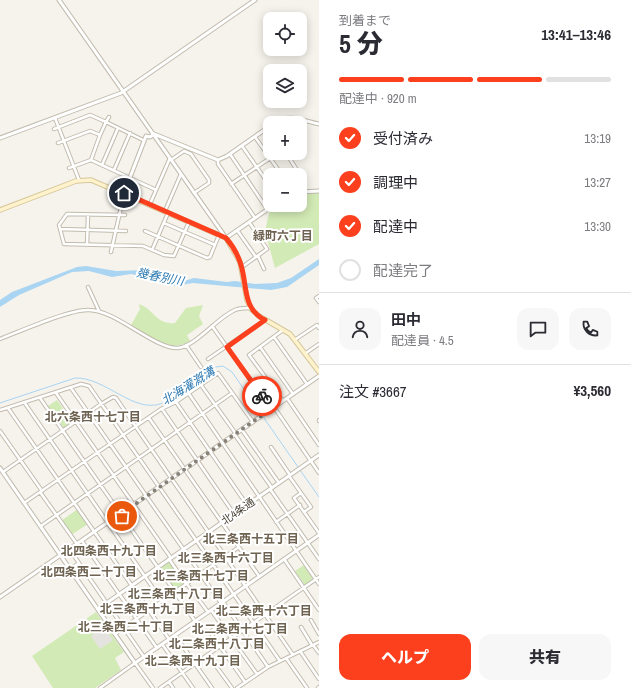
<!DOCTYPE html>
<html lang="ja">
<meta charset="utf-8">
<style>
:root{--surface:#fff;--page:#f7f7f7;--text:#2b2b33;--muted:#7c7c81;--line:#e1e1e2;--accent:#fc3f1d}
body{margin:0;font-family:"Archivo Narrow","Noto Sans JP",sans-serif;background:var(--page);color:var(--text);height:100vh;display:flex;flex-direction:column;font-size:15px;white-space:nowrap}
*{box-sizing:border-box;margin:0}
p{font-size:13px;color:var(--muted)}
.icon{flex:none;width:22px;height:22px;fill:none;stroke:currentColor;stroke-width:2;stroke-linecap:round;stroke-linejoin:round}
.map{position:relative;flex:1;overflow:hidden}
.sheet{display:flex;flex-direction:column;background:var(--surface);width:312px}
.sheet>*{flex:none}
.tools{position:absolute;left:263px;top:12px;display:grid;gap:8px}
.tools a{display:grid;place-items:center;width:44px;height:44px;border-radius:8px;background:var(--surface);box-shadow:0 2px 10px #0003;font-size:20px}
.pin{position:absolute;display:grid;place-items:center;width:34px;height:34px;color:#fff;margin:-17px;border:2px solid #fff;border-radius:50%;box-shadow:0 1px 4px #0007}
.courier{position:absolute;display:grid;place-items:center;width:40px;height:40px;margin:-20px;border:3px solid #fc3f1d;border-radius:50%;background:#fff;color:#222;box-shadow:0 1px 5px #0007}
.headline em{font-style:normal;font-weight:800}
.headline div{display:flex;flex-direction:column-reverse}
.headline{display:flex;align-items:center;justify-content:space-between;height:68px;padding:0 20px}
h1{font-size:26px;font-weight:800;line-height:30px}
.bar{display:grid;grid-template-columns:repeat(4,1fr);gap:6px 4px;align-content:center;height:48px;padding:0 20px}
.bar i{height:5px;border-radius:3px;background:var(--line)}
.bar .on{background:var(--accent)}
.bar p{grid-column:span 4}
.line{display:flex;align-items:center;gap:10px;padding:0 20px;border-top:1px solid var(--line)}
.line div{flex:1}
.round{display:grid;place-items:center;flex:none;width:42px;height:42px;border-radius:12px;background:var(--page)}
ol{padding:0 20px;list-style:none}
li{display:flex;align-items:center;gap:12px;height:44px}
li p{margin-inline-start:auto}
li .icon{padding:4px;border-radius:50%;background:var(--accent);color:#fff;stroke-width:4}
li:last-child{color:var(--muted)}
li i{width:22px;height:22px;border:2px solid var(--line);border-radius:50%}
.primary-button{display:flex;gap:8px;margin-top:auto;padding:8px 20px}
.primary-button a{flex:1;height:46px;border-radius:12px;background:var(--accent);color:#fff;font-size:16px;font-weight:800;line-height:46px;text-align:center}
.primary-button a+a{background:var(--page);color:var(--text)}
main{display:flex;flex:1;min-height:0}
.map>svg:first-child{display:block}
</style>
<main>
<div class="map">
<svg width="319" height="688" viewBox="0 0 319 688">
<rect width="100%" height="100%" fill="#f6f3ec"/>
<path fill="#d2eab5" d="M300 192H319V244L275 268 265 231 270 209 275 205H300Z
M139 304C154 309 156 325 175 323L186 308 203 305 199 316 203 324 187 335 190 341C170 354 149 335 131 325L140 309Z
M57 400 72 421 64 428 48 406Z
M78 509 88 524 71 535 61 521Z
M169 561 185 584 175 591 159 568Z
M304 565 313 579 305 585 295 571Z
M96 612 124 652 115 658 121 670 95 688H53L32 656Z"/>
<path fill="#e5e3e0" d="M104 627 113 640 100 649 91 636Z"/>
<path fill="#a9d4f2" d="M319 259V265L287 287 271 290 193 283 174 286 156 281 155 279 131 274 112 277 89 271 72 272 19 295 0 307V300L12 292 77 267 86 266 116 271 146 270 163 278 184 281 194 278 227 282 235 281 255 284 277 283 291 278Z"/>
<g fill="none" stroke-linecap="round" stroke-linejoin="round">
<path stroke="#a9d4f2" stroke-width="1" d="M0 403 75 378C106 377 134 415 163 403 182 396 199 378 216 367L223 366 232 372 298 467
M300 470 319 497"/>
<g stroke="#c2bbae" stroke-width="4.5">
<path id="minor" d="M109 117 106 122 143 140
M55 118 79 180
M54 129 90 115 106 122 100 135
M255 137 282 175
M58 143 90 131 100 135 91 160
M242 146 270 186
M230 154 267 209
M288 156 300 175
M171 160 184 151 191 154 209 180V183L194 193
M218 160V164L255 218
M102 165 118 128
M69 168 91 160 156 190
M114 170 130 133
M300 175 304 191
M231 184 278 153
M150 204 170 158
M165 211 181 174
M125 215 67 214 59 225 64 244 143 246 164 255 174 256 189 222
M164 223 215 245
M60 229 126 231
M237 230 256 257
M145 231 207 258 210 257 219 235
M87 245 88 215
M152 250 168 213
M111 252 124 194
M258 256 264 269
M242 267 267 249 249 222
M88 287 99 311
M319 296 316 298 319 302
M212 326 271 409
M283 330 249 355 283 401
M274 337 307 384
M0 339C21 331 70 309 89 310 116 310 154 349 178 348 196 346 216 319 233 311 237 308 245 308 250 308
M296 339 317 325 319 328
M186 345 201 367
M260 347 293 394
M306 353 319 344
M208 359 265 320
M201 385 236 434
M71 388 221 603
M56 393 171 558
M189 394 319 584
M40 398 195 621
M287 398 319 445
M24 402 162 601
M176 402 247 505
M274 407 319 473
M8 408 169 639
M162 409 234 514
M0 410 81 384 89 386 280 661
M149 418 259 576
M319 420V421
M242 430 279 483
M0 431 42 491
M235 435 272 488
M271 447 290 475
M3 472 101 404 113 397 116 398 293 655
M289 476 311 507 304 512
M270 489 319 559
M40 492 77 544
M301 493 294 498 319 533
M24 503 161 409 176 402 218 373 253 422
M276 522 300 505
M41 526 232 393
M82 541 157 648
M70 550 144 657
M169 559 186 584
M284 559 319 610
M70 569 79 563
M187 584 208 612
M223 602 268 667
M211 610 257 674
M311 620 319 634
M221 624 210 632 245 682
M301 627 312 645
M115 634 239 547
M175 635 212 688
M162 644 193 688
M313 645 319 653
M300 651 319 679
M208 655 232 688
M286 658 307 688
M169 682 173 688
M100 688 135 663 153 688
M160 688 319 577
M237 688 268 667 319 642
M318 688 319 687"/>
</g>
<g stroke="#c2bbae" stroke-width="5">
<path id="tertiary" d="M59 0 226 238 274 205
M274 123C288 113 304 121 319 124
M0 138 121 93 255 0
M300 192 319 191
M124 193 146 136 150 137 154 134 218 160 227 156 270 126
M0 468 135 663 319 535
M0 597 319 376
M98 609 319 455"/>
</g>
<g stroke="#d6c79b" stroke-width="5.5">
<path id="secondary" d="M0 210 76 181 91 180 226 238 240 262 247 300 251 309 259 316 290 334 319 372"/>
</g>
<use href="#minor" stroke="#fff" stroke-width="2.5"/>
<use href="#tertiary" stroke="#fff" stroke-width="3"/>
<use href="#secondary" stroke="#fff3cd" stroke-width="3.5"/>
</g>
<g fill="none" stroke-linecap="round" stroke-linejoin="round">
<path stroke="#878178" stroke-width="4" stroke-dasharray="0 7.2" d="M122 516 121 514 271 409 262 396"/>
<path stroke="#fc3f1d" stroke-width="5" d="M124 193 226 238C232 245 237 253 240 262 248 283 241 308 265 320L227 347 262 396"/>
</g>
<g text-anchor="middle" stroke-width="4" stroke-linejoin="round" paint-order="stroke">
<g font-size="11" fill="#4b4439" stroke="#fff">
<text transform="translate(238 511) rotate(-35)" y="4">北4条通</text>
</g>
<g font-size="12" font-weight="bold" fill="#6e6250" stroke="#fff">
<text x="283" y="240">緑町六丁目</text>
<text x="93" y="421">北六条西十七丁目</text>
<text x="251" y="543">北三条西十五丁目</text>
<text x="109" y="555">北四条西十九丁目</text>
<text x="226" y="562">北三条西十六丁目</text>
<text x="89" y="576">北四条西二十丁目</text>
<text x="201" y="580">北三条西十七丁目</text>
<text x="176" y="598">北三条西十八丁目</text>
<text x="148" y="613">北三条西十九丁目</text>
<text x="264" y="615">北二条西十六丁目</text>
<text x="126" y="631">北三条西二十丁目</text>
<text x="240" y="633">北二条西十七丁目</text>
<text x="217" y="648">北二条西十八丁目</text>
<text x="193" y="665">北二条西十九丁目</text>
</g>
<g font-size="12" font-style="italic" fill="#2e7ab2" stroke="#fff">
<text transform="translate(160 277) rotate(11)" y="4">幾春別川</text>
<text transform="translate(188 386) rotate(-32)" y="4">北海灌漑溝</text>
</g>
</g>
</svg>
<div class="tools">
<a><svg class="icon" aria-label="locate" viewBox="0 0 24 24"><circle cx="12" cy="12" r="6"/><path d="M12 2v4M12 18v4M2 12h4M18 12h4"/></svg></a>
<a><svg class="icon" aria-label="layers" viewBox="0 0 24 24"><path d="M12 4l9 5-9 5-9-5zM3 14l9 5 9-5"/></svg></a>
<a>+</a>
<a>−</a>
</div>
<div class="pin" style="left:122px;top:516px;background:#ea580c"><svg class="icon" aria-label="bag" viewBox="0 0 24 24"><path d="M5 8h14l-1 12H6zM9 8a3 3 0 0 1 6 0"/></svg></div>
<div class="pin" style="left:124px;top:193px;background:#1f2937"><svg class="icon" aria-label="home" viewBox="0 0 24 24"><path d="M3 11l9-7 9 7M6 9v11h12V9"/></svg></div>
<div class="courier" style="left:262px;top:396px"><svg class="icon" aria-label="bike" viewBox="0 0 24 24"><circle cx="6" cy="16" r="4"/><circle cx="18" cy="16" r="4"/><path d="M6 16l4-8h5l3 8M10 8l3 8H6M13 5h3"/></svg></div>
</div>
<section class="sheet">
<div class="headline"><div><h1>5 分</h1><p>到着まで</p></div><em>13:41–13:46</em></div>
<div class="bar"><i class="on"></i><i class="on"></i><i class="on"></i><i></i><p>配達中 · 920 m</p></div>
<ol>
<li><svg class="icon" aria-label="check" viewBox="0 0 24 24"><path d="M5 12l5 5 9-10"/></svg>受付済み<p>13:19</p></li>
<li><svg class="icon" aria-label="check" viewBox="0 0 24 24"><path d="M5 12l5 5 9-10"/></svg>調理中<p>13:27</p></li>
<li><svg class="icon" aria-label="check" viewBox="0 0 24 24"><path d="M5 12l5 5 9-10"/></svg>配達中<p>13:30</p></li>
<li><i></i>配達完了</li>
</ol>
<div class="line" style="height:72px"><a class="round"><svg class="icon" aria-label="person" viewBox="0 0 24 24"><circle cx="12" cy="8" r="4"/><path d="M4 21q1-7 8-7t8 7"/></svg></a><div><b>田中</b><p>配達員 · 4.5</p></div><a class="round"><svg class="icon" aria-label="chat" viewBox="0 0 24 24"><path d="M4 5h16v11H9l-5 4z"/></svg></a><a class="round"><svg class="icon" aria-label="phone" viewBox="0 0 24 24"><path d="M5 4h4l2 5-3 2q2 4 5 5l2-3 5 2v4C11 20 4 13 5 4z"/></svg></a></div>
<div class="line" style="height:52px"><div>注文 #3667</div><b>¥3,560</b></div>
<div class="primary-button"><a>ヘルプ</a><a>共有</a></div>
</section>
</main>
